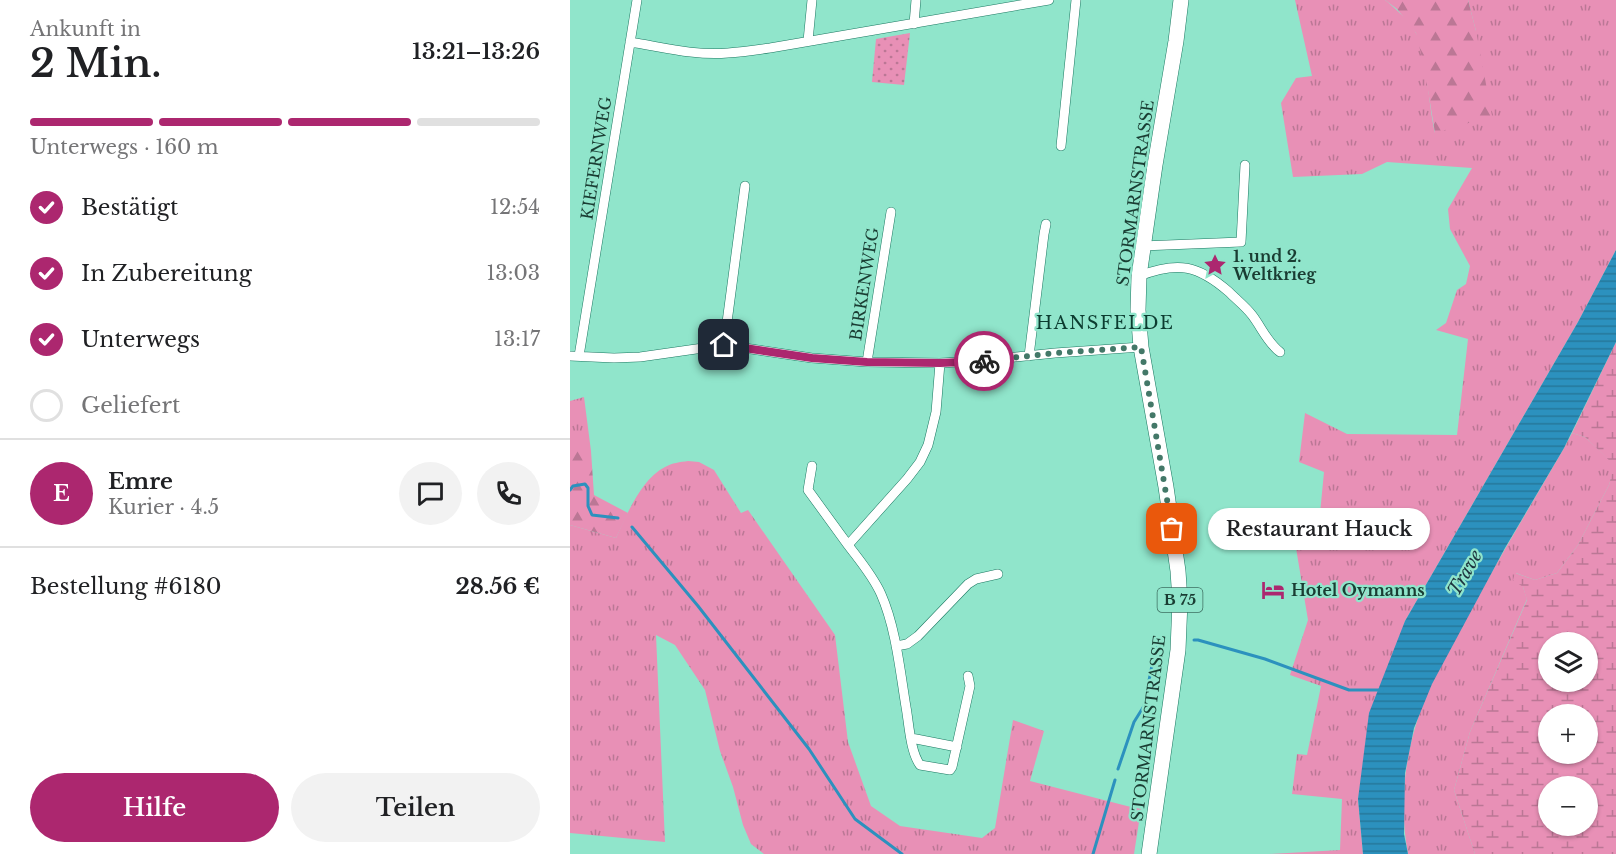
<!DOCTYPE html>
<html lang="de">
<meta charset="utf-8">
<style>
:root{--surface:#fff;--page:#f2f2f2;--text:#202124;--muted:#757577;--line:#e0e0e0;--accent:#ac276f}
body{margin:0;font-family:"Libre Baskerville",serif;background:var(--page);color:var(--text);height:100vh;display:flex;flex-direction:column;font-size:22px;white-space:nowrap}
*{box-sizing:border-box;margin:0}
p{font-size:20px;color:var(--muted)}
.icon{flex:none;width:33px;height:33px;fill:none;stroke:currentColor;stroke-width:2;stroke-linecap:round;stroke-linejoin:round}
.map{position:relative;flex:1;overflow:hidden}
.sheet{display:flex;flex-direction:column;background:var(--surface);width:570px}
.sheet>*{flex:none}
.fabs{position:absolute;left:968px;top:632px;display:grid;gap:12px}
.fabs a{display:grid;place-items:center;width:60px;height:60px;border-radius:50%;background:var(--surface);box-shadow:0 2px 4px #0004;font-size:30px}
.pin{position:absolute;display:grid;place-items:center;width:51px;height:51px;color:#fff;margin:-26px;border-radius:12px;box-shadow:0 3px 9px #0006}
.courier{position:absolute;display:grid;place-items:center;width:60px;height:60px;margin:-30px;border:4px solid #ac276f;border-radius:50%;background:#fff;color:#222;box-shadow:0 2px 8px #0007}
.bubble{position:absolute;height:42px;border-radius:21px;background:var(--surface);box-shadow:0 2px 4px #0004;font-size:20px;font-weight:600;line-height:42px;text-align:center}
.headline em{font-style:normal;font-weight:600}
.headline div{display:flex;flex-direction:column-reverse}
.headline{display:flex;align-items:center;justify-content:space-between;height:102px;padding:0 30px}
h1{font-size:39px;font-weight:600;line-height:45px}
.bar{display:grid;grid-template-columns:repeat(4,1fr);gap:9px 6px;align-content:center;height:72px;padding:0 30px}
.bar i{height:8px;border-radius:4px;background:var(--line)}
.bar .selected{background:var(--accent)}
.bar p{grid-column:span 4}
.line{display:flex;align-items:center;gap:15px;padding:0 30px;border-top:2px solid var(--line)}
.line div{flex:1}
.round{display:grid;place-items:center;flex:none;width:63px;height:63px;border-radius:32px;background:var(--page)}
ol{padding:0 30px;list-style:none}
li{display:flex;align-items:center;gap:18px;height:66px}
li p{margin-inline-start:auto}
li .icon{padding:6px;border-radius:50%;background:var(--accent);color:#fff;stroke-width:4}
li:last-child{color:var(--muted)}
li i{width:33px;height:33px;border:3px solid var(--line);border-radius:50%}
.action{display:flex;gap:12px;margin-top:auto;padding:12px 30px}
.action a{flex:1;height:69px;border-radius:36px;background:var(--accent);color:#fff;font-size:24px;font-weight:600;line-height:69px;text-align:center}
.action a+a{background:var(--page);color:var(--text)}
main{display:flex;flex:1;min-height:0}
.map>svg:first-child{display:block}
</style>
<main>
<section class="sheet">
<div class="headline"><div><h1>2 Min.</h1><p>Ankunft in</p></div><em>13:21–13:26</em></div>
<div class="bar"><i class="selected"></i><i class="selected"></i><i class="selected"></i><i></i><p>Unterwegs · 160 m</p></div>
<ol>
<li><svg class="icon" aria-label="check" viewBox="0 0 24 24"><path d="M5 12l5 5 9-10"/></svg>Bestätigt<p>12:54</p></li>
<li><svg class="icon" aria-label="check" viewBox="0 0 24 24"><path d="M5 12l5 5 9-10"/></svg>In Zubereitung<p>13:03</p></li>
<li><svg class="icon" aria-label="check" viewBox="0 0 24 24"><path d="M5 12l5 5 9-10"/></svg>Unterwegs<p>13:17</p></li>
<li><i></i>Geliefert</li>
</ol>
<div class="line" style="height:108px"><b class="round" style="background:var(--accent);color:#fff">E</b><div><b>Emre</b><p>Kurier · 4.5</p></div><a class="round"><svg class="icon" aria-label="chat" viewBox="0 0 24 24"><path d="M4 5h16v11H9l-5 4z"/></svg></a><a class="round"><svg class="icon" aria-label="phone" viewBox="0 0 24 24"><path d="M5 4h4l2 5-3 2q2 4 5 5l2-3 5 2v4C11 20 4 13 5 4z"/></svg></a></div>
<div class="line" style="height:78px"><div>Bestellung #6180</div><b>28.56 €</b></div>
<div class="action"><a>Hilfe</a><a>Teilen</a></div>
</section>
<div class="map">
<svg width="1046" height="854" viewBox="0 0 1046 854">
<defs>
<pattern id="grass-tufts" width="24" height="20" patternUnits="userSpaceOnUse" patternTransform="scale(1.5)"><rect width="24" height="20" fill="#e890b6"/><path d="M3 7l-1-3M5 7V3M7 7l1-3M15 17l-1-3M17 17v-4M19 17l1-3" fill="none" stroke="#bb7795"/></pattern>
<pattern id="forest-firs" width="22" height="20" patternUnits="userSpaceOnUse" patternTransform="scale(1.5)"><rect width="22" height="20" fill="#e890b6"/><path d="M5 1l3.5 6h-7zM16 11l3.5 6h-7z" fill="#bb7795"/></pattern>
<pattern id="wetland-marsh" width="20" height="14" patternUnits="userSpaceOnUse" patternTransform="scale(1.5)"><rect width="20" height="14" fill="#e890b6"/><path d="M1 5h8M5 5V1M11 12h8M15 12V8" fill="none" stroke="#bb7795"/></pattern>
<pattern id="park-dots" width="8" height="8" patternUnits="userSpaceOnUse" patternTransform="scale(1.5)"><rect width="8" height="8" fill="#e890b6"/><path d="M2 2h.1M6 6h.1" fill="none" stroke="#bb7795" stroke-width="1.8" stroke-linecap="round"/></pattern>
<pattern id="water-rules" width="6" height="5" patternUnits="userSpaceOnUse" patternTransform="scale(1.5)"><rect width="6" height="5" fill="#2c91be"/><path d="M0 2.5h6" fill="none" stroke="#25789b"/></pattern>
</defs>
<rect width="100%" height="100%" fill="#90e5cb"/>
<path fill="url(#grass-tufts)" d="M725 0H815C825 8 842 23 847 35 858 64 858 102 865 133L906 31 898 0H1046V250L1008 322 835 621 788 799 793 854H699L770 850 772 799 722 794 727 754 737 755 751 686 720 675 738 620 725 542 747 545 754 472 729 462 735 413 777 434 887 435 898 339 866 330 876 323 887 290 896 284 900 266 880 229 878 209 902 168 817 162 792 174 723 177 711 103 726 78 742 76Z
M14 397 21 451H0V401Z
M1002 433 1015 437 1045 465 1039 485 1008 545 987 573 965 580 946 573 953 587 957 599 900 732 884 790 905 854H838C827 795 837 739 861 684 874 657 890 630 905 603 933 551 964 500 994 448Z
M118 461 129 462 144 470 171 513 178 510 265 635 278 742 301 806 330 826 412 838 425 828 443 720 474 731 460 781 557 806 571 809 564 854H194L181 844 173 825 163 787 150 751 135 690 105 645 86 635 95 842 0 833V525L46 538C56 516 71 479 95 467 102 463 110 462 118 461Z"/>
<path fill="url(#forest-firs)" d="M815 0H898L906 31 922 116 865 133 854 66 846 33 827 9Z
M0 451H21L24 495 58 513 46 538 0 525Z"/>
<path fill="url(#wetland-marsh)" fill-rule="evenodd" d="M1046 342V854H905L884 790 900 732 957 600 953 587 943 580 945 573 965 580 987 573 1008 545 1039 485 1044 465 1015 437 1002 433ZM978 642H1017V681H978ZM978 714H1017V753H978ZM978 786H1017V825H978Z"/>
<path fill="url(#park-dots)" d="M340 33 334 85 302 82 306 39Z"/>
<path fill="url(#water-rules)" d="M1046 250V342L994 448 935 548 862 684 844 728 835 773 834 834 838 854H793L788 799 799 713 835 621 1008 322Z"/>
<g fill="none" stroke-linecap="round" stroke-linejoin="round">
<path stroke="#2c91be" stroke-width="3" d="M0 490 3 486 15 484 18 488V506L22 515 48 518
M62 527 128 606 239 749 285 819 332 854
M624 640H628L695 659 779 690H812
M548 769 564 722 574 706 587 640H595
M523 854 545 780"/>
<g stroke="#1a7861" stroke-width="10">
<path id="street" d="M344 24 346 0
M238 41 242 0
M60 42C92 47 125 56 158 53 172 52 186 50 200 48L479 0
M491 146 506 0
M572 246 671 242 675 165
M569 276C608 261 628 265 659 292 667 300 676 307 682 315 692 328 697 342 710 352
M154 345 175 186
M0 356 44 358 70 357 154 345 242 358 297 362 370 363 408 361 485 353 571 347
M9 356 67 0
M459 356 474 234 476 224
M297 362 321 212
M242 466 238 490 278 545 337 479 350 462 358 445 366 412 370 363
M278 545C290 561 303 576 311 594 326 628 330 671 336 707 339 723 340 751 350 765L380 770 382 767 400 686 398 676
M326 646 337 644 348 636 398 584 406 579 428 574
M341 738 387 747"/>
</g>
<g stroke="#1a7861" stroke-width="16">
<path id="primary" d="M579 854 608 650 610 601 608 571 596 487 571 347 568 310 569 276 585 165 606 41 611 0"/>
</g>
<use href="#street" stroke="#fff" stroke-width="9"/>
<use href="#primary" stroke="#fff" stroke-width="15"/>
</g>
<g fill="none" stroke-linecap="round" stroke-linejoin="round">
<path stroke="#437868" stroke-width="6" stroke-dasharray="0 10.8" d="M414 361 485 353 571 347 602 529"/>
<path stroke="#ac276f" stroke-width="8" d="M154 345 242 358 297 362 370 363 414 361"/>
</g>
<defs>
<g id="sight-bare" transform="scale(1.8)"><path d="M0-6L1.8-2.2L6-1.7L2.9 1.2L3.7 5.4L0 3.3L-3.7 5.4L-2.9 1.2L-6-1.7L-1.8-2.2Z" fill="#ac276f" stroke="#90e5cb" stroke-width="2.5" paint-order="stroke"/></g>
<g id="hotel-bare" transform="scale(1.8)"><path d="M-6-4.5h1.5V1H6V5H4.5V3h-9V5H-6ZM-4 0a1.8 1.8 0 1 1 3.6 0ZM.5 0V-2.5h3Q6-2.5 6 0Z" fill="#ac276f" stroke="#90e5cb" stroke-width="2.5" paint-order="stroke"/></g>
</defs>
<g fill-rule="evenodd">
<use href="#sight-bare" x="645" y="265"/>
<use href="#hotel-bare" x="703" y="590"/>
</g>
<g text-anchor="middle" stroke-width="4.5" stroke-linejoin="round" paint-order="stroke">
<rect fill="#90e5cb" stroke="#3d6f61" stroke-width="1.5" x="587.5" y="588" width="45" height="24" rx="4.5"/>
<g font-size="15" font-weight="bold" fill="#1a3d33">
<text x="610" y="605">B 75</text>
</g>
<g font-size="16" fill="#1a3d33" stroke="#90e5cb">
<text transform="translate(26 158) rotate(-81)" y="6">KIEFERNWEG</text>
<text transform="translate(565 193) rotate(-82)" y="6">STORMARNSTRASSE</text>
<text transform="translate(294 284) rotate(-81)" y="6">BIRKENWEG</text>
<text transform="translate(578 728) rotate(-83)" y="6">STORMARNSTRASSE</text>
</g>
<g font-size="16" font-weight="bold" fill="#1a3d33" stroke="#90e5cb" text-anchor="start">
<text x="663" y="262">1. und 2.<tspan x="663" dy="18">Weltkrieg</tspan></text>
<text x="721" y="596">Hotel Oymanns</text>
</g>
<g font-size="18" letter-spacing="1.5" fill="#0c3c30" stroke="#90e5cb">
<text x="535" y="329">HANSFELDE</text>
</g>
<g font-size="18" font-style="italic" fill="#1d333e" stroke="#90e5cb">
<text transform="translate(895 573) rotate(-60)" y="6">Trave</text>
</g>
</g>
</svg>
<div class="fabs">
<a><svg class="icon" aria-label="layers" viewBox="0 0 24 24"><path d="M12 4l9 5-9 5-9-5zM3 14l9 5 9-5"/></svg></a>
<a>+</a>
<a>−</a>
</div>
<div class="pin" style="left:602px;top:529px;background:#ea580c"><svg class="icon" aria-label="bag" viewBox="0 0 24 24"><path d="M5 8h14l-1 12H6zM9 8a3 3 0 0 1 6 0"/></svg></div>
<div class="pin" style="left:154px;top:345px;background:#1f2937"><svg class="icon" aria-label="home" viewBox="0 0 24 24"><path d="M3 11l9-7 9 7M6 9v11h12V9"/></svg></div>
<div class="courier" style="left:414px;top:361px"><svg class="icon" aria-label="bike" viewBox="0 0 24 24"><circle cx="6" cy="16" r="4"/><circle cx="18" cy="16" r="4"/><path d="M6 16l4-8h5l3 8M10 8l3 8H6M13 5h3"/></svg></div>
<div class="bubble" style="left:638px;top:508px;width:222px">Restaurant Hauck</div>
</div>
</main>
